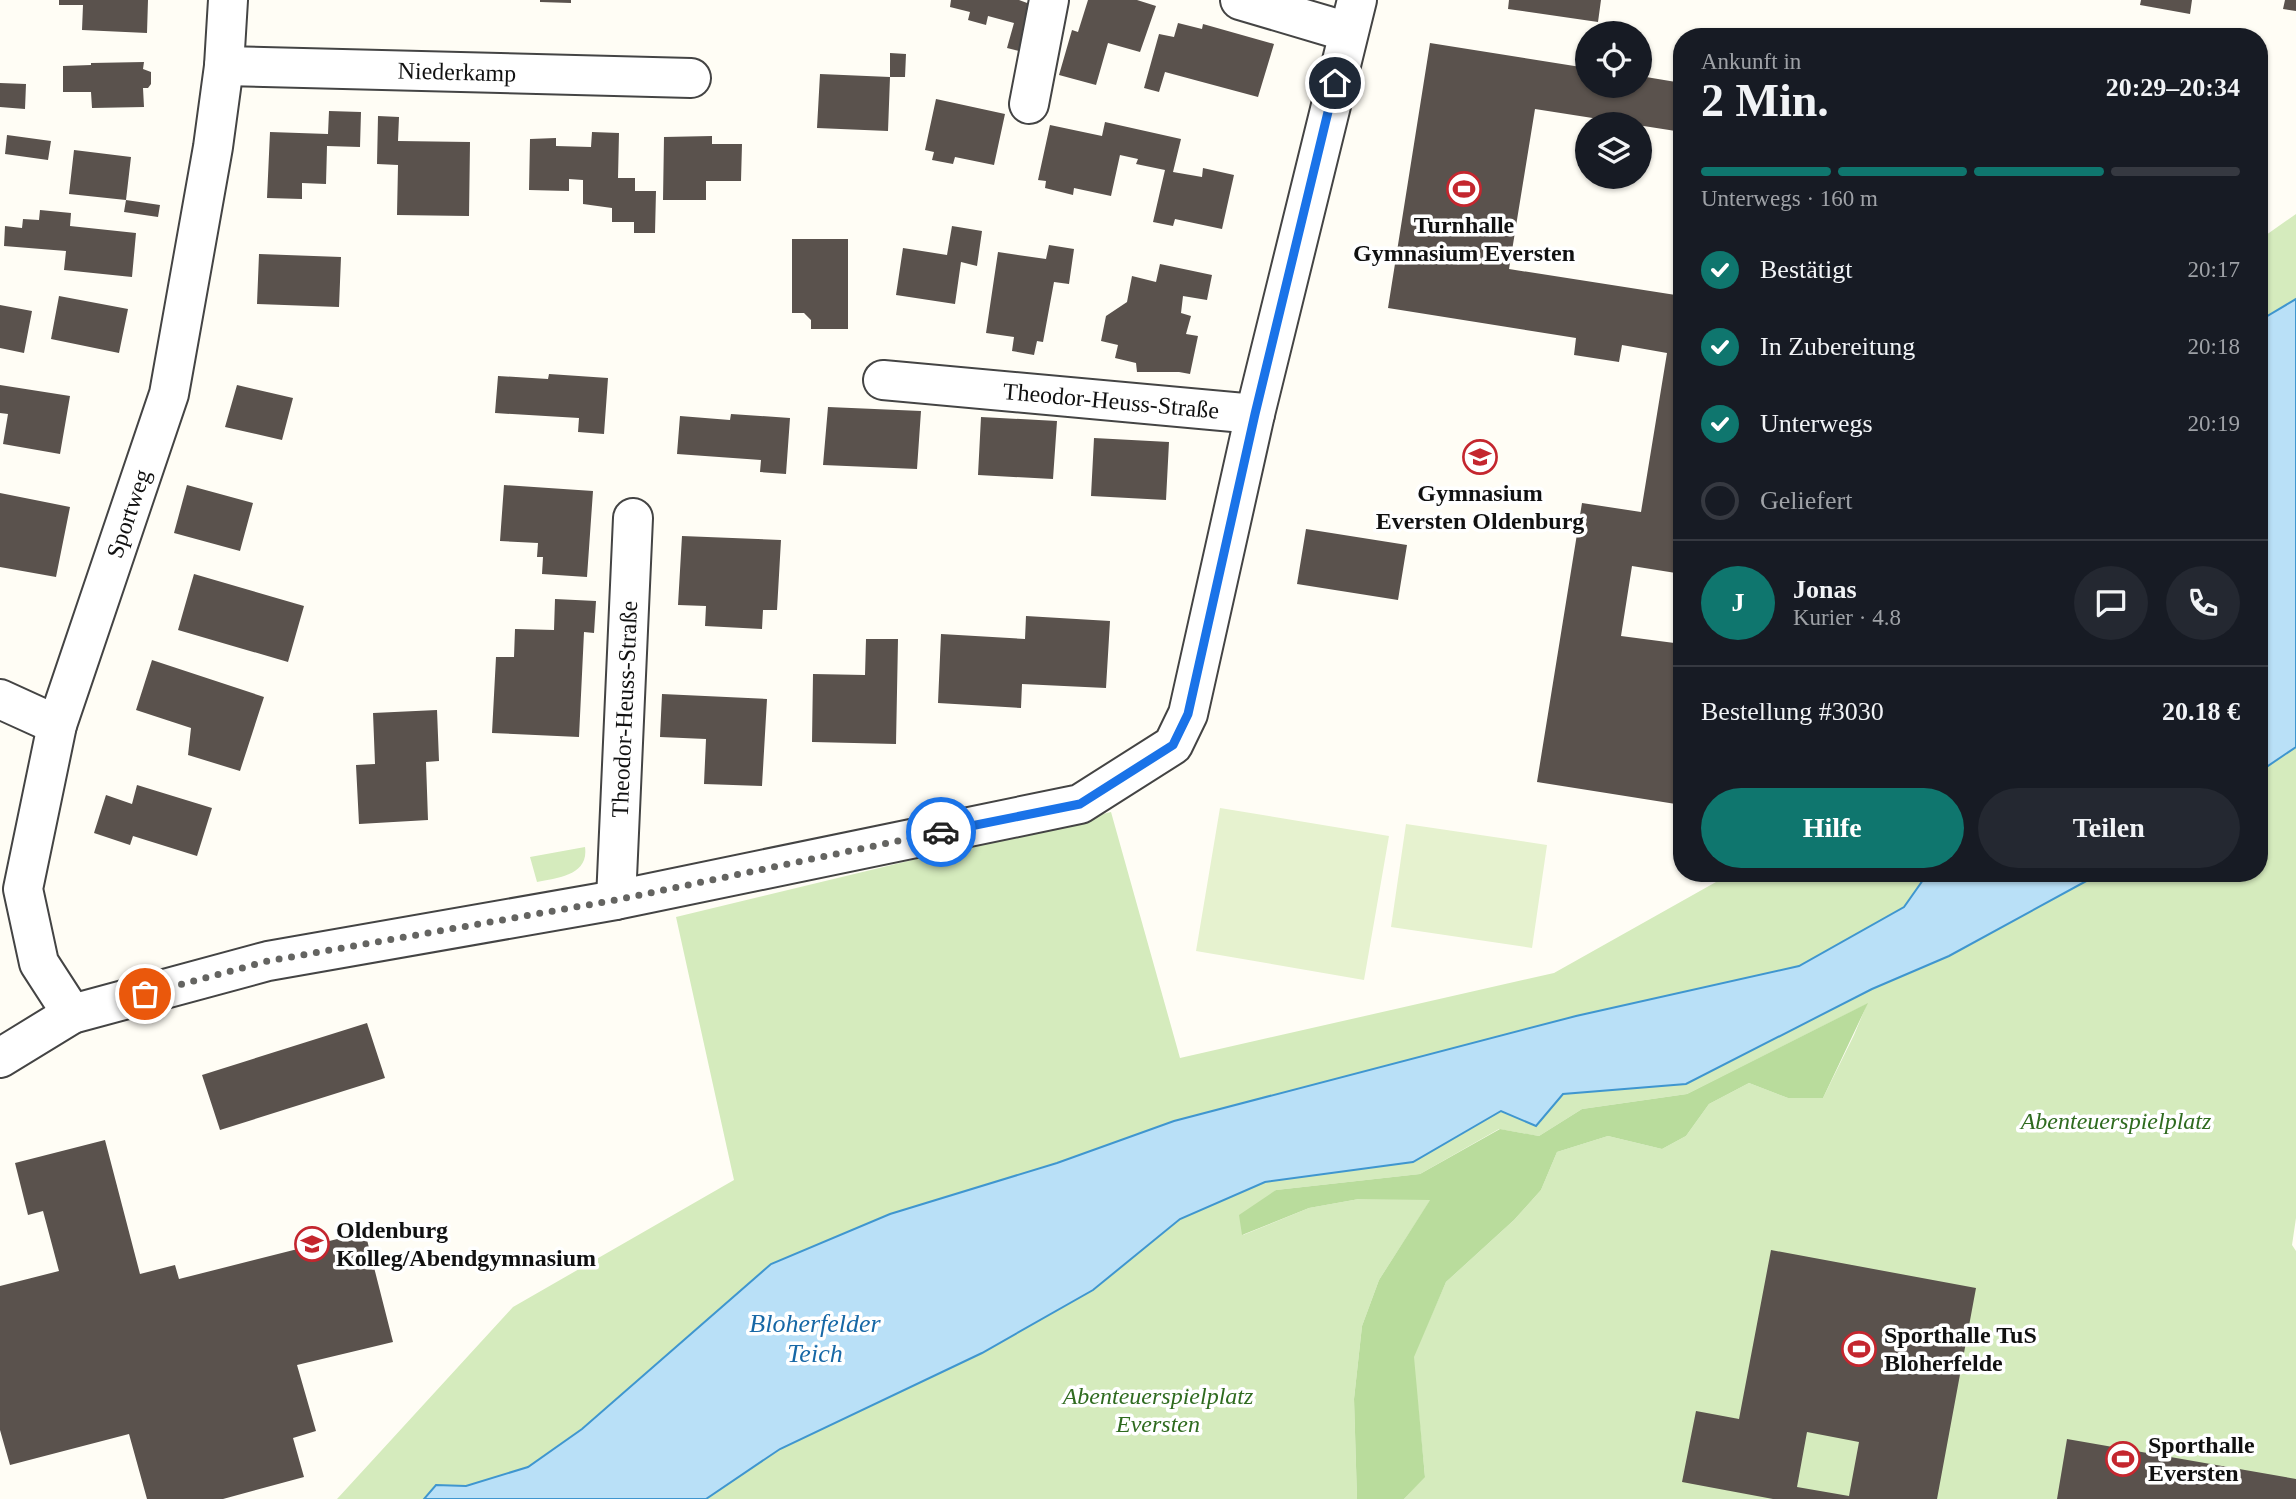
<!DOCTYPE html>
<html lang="de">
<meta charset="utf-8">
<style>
:root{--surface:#171b24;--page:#242831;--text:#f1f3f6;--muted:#9ea1a6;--line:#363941;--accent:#0f766e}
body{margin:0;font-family:"Times New Roman",serif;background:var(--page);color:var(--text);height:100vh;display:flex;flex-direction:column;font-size:26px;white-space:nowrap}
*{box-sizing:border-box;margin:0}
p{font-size:23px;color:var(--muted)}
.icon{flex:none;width:38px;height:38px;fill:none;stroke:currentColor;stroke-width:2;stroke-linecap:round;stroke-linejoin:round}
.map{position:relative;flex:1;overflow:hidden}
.panel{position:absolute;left:1673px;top:28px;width:595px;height:854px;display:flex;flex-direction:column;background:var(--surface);border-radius:28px;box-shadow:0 2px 5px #0004}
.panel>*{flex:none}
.fabs{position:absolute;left:1575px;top:21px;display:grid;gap:14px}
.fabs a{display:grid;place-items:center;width:77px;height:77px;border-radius:50%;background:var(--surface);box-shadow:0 2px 5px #0004;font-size:35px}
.pin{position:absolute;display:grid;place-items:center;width:60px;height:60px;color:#fff;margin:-30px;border:4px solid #fff;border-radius:50%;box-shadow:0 2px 7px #0007}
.courier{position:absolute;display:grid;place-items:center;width:70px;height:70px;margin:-35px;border:5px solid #1a73e8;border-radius:50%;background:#fff;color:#222;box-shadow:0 2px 9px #0007}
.overview em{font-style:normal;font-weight:700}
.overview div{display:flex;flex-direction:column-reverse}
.overview{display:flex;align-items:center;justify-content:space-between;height:119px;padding:0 28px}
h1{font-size:46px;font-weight:700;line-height:52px}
.bar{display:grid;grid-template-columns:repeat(4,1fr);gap:10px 7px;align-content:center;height:84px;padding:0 28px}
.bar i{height:9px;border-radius:5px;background:var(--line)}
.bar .selected{background:var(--accent)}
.bar p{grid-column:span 4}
.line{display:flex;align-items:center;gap:18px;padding:0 28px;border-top:2px solid var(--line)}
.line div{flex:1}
.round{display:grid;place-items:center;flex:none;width:74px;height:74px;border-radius:37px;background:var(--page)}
ol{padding:0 28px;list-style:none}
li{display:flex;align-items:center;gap:21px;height:77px}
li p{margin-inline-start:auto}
li .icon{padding:7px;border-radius:50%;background:var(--accent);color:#fff;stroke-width:4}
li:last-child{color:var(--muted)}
li i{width:38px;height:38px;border:4px solid var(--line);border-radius:50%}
.primary-button{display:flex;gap:14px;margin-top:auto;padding:14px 28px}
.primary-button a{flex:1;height:80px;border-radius:42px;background:var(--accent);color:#fff;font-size:28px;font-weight:700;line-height:80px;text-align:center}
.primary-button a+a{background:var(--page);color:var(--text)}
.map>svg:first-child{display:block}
</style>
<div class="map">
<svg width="2296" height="1499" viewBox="0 0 2296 1499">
<rect width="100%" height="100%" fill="#fffdf5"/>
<path fill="#d5ebbd" d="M2296 214V299L2259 321V240Z
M2296 747V1218L2292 1245 2296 1251V1499H1404L1425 1476 1413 1357 1446 1282 1514 1220 1541 1190 1557 1152 1608 1136 1662 1149 1686 1136 1709 1104 1749 1083 1788 1098H1823L1854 1035 1867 1004 1687 1094 1582 1109 1539 1136 1499 1129 1420 1174 1276 1190 1243 1235 1309 1208 1359 1199H1431L1379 1280 1362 1326 1354 1399 1357 1499H706L780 1449 982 1353 1093 1290 1180 1219 1265 1182 1413 1162 1501 1111 1536 1126 1563 1094 1686 1084 1872 989 1949 956 2101 873H2259V772Z
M1111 812 1180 1058 1554 973 1732 873H1928L1904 907 1799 966 1576 1016 1174 1121 1057 1163 890 1214 771 1264 582 1429 528 1467 466 1486 436 1485 424 1499H337L513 1307 734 1180 676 917Z
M585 847C589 875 558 878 537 882L530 857Z"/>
<path fill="#b9dc9c" d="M1868 1003 1823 1098H1788L1749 1083 1709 1104 1686 1136 1662 1149 1608 1136 1557 1152 1541 1190 1514 1220 1446 1282 1414 1357 1425 1477 1404 1499H1357L1354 1399 1362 1326 1379 1280 1430 1200 1359 1199 1309 1208 1242 1235 1239 1215 1276 1190 1420 1174 1500 1129 1539 1136 1582 1109 1687 1094Z"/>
<path fill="#e6f2cf" d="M1220 808 1389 836 1364 980 1196 951Z
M1406 824 1547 845 1532 948 1391 927Z"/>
<path fill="#b9e0f7" stroke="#3f96cf" stroke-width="2" d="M2296 299V747L2259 772V321Z
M1928 873H2101L1949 956 1872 989 1686 1084 1563 1094 1536 1126 1501 1111 1413 1162 1265 1182 1180 1219 1093 1290 982 1353 780 1449 706 1499H424L436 1485 466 1486 528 1467 582 1429 771 1264 890 1214 1057 1163 1174 1121 1576 1016 1799 966 1904 907Z"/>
<path fill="#5a524d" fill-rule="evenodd" d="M59 0H148L147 33 82 30 83 5H59Z
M540 0H571V3L540 2Z
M951 0H1019L1038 7 1027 53 1007 48 1014 23 988 16 986 25 968 20 970 12 950 7Z
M1088 0H1137L1156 6 1140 52 1108 43 1096 85 1059 75 1072 30 1078 32Z
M1509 0H1601L1598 22 1508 9Z
M2141 0H2192L2190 14 2140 5Z
M2285 0H2296V11L2283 9Z
M1178 23 1202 29 1203 24 1274 44 1258 97 1165 72 1159 92 1144 88 1159 34 1174 37Z
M1430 43 1587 68V86H1640V76L1682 83V132L1535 109 1509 269 1682 296V574L1632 566 1621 636 1682 644V805L1537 782 1582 503 1641 512 1667 353 1622 345 1619 362 1574 355 1576 338 1388 308Z
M890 53 906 54 905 77H890L888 131 817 128 820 74 890 77Z
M144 62 143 69 151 72V84L148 88H143L144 107 92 108 91 92H63V66L91 65V63Z
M0 83 26 84 25 109 0 107Z
M936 99 1005 114 994 165 955 157 953 164 932 160 934 152 925 150Z
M329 111 361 112 360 147 327 146 326 184 302 183V199L267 198 270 132 328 134Z
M378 116 399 117 398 141 470 142 469 216 397 215 398 165 377 164Z
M1105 122 1181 139 1173 172 1202 177 1203 168 1234 175 1222 229 1175 219 1173 226 1153 222 1165 170 1136 164 1138 159 1120 155 1111 196 1074 188 1073 195 1045 188 1046 181 1038 180 1050 125 1102 136Z
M592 132 619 133 618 178H635V191H656L655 233H634V222H612V208L583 204V180L569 179V191L529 190 530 139 556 138V146L591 147Z
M7 135 51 141 48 160 5 154Z
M712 136V144H742L741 181H706V200H663L664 137Z
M74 150 131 157 126 200 69 194Z
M126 200 160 205 158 217 124 212Z
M40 210 71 213 70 226 136 233 132 277 64 270 66 251 4 246 5 226 22 228 23 219 39 220Z
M952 226 982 231 977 266 961 262 955 304 896 295 903 248 947 255Z
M792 239H848V329H811V320L804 313H792Z
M1049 245 1074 249 1069 284 1054 282 1043 342 1037 341 1034 355 1012 351 1014 337 986 333 998 252 1046 259Z
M259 254 341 257 339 307 257 304Z
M1160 264 1212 275 1207 300 1183 296 1181 313 1191 316 1186 334 1198 336 1190 374 1179 372H1137L1136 363 1115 358 1118 345 1101 341 1106 316 1127 302 1132 276 1156 282Z
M59 296 128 309 119 353 51 339Z
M0 305 32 311 24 353 0 348Z
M549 374 608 378 604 434 578 432 579 418 495 413 498 376 548 379Z
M0 385 70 396 60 454 3 444 8 414 0 413Z
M237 385 293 398 282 440 225 427Z
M828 407 921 411 917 469 823 465Z
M731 414 790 418 786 474 760 472 761 460 677 454 680 416 730 420Z
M981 417 1057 421 1053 479 978 475Z
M1094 438 1169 442 1166 500 1091 496Z
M187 485 253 503 240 551 174 533Z
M504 485 593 491 587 577 542 574 543 557H537L538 543 500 541Z
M0 493 70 507 56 577 0 567Z
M1306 529 1407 545 1398 600 1297 584Z
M682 536 781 540 777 610H763L762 629 705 626 706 606 678 605Z
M194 574 304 606 288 662 178 630Z
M555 599 596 601 594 633 584 632 579 737 492 733 496 657H514L515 629 554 630Z
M1026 616 1110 621 1106 688 1022 684 1021 708 938 703 941 634 1025 639Z
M866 639H898L896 744 812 742 813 674 865 675Z
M152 660 264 697 240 771 188 755 191 728 136 710Z
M662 694 767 699 762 786 704 784 706 739 660 737Z
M437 710 439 761 426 762 428 820 359 824 356 765 375 764 373 713Z
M137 785 212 808 197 856 133 836 130 845 94 833 106 795 132 804Z
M367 1023 385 1078 220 1130 202 1075Z
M105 1140 140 1274 175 1265 179 1279 365 1232 393 1342 297 1365 316 1431 293 1438 304 1477 223 1499H147L129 1434 10 1465 0 1430V1286L59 1271 43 1211 28 1215 15 1163Z
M1771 1250 1976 1288 1937 1499H1773L1682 1482 1696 1411 1739 1419ZM1807 1432 1859 1442 1849 1496 1797 1487Z
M2067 1439 2296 1479V1499H2057Z"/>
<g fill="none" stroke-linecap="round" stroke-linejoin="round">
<g stroke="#444" stroke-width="42">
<g id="minor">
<path d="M1240 0 1348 32"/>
<path id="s1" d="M224 66 691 78"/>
<path d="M1029 104 1049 0"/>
<path id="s2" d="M883 380 1255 414"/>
<path d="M0 699 57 725"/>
<path id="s3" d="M616 900 633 518"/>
<path id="s4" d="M72 1014 39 963 23 889 57 725 169 394 213 147 224 66 228 0"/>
<path d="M0 1058 72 1014 268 961 616 900 1080 804 1173 745 1188 714 1255 414 1357 0"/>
</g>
</g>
<use href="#minor" stroke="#fff" stroke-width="38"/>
</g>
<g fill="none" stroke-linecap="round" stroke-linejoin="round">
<path stroke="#646461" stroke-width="7" stroke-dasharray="0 12.6" d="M145 994 268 961 616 900 941 832"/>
<path stroke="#1a73e8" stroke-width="9" d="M941 832 1080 804 1173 745 1188 714 1255 414 1335 83"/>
</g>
<defs>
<g id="stadium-ring" transform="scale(1.75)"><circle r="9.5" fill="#fff" stroke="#c4262e" stroke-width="1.5"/><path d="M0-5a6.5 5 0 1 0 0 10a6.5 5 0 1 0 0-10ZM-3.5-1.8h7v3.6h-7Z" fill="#c4262e"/></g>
<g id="school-ring" transform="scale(1.75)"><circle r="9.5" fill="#fff" stroke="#c4262e" stroke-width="1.5"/><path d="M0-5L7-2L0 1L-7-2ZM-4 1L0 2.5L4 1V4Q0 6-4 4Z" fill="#c4262e"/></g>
</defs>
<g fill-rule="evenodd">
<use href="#stadium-ring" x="1464" y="189"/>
<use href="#school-ring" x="1480" y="457"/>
<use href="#school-ring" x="312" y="1244"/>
<use href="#stadium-ring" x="1859" y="1349"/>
<use href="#stadium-ring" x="2123" y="1459"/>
</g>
<g text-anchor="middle" stroke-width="7" stroke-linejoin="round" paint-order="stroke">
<g font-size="24" fill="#111" stroke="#fff">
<text dy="8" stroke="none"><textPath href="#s1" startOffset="233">Niederkamp</textPath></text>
<text dy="8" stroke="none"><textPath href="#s2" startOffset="229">Theodor-Heuss-Straße</textPath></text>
<text dy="8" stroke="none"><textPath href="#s4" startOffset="527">Sportweg</textPath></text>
<text dy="8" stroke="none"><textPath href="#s3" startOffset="191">Theodor-Heuss-Straße</textPath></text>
</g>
<g font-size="24" font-weight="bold" fill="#111" stroke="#fff" text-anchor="start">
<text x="1464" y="233" text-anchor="middle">Turnhalle<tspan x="1464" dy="28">Gymnasium Eversten</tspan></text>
<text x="1480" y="501" text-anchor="middle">Gymnasium<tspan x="1480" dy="28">Eversten Oldenburg</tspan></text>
<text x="336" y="1238">Oldenburg<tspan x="336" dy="28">Kolleg/Abendgymnasium</tspan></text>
<text x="1884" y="1343">Sporthalle TuS<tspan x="1884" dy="28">Bloherfelde</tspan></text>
<text x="2148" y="1453">Sporthalle<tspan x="2148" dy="28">Eversten</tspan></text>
</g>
<g font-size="24" font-style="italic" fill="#2f6b1f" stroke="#fff">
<text x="2116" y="1129">Abenteuerspielplatz</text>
<text x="1158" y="1404">Abenteuerspielplatz<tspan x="1158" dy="28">Eversten</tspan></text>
</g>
<g font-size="26" font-style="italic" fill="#1768a6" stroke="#fff">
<text x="815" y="1332">Bloherfelder<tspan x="815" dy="30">Teich</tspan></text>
</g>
</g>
</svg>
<div class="fabs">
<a><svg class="icon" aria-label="locate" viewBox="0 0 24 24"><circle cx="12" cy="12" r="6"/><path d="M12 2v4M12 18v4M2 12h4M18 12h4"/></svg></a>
<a><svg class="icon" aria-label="layers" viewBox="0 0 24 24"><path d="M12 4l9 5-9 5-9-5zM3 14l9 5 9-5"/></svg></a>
</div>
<div class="pin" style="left:145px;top:994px;background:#ea580c"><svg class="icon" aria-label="bag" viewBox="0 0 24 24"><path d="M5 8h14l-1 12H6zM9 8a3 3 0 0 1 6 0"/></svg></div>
<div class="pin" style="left:1335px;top:83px;background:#1f2937"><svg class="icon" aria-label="home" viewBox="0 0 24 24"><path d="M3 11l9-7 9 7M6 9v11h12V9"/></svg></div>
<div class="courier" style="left:941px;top:832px"><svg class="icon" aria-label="car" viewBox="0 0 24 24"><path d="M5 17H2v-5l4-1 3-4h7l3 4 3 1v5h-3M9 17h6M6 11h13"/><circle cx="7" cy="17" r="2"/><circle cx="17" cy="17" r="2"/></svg></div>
<section class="panel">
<div class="overview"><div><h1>2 Min.</h1><p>Ankunft in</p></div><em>20:29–20:34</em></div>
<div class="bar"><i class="selected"></i><i class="selected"></i><i class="selected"></i><i></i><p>Unterwegs · 160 m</p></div>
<ol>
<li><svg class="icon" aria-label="check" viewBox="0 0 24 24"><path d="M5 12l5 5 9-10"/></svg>Bestätigt<p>20:17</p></li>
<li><svg class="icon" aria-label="check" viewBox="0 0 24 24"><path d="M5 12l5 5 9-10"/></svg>In Zubereitung<p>20:18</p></li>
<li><svg class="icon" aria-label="check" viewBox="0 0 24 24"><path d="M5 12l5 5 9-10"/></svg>Unterwegs<p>20:19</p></li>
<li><i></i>Geliefert</li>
</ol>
<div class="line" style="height:126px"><b class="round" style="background:var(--accent);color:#fff">J</b><div><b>Jonas</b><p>Kurier · 4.8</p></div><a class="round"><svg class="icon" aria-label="chat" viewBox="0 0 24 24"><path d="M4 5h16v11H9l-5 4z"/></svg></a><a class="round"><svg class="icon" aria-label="phone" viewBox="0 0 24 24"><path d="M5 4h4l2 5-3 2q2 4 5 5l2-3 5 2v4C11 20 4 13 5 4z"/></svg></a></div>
<div class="line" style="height:91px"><div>Bestellung #3030</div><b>20.18 €</b></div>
<div class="primary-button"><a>Hilfe</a><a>Teilen</a></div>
</section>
</div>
